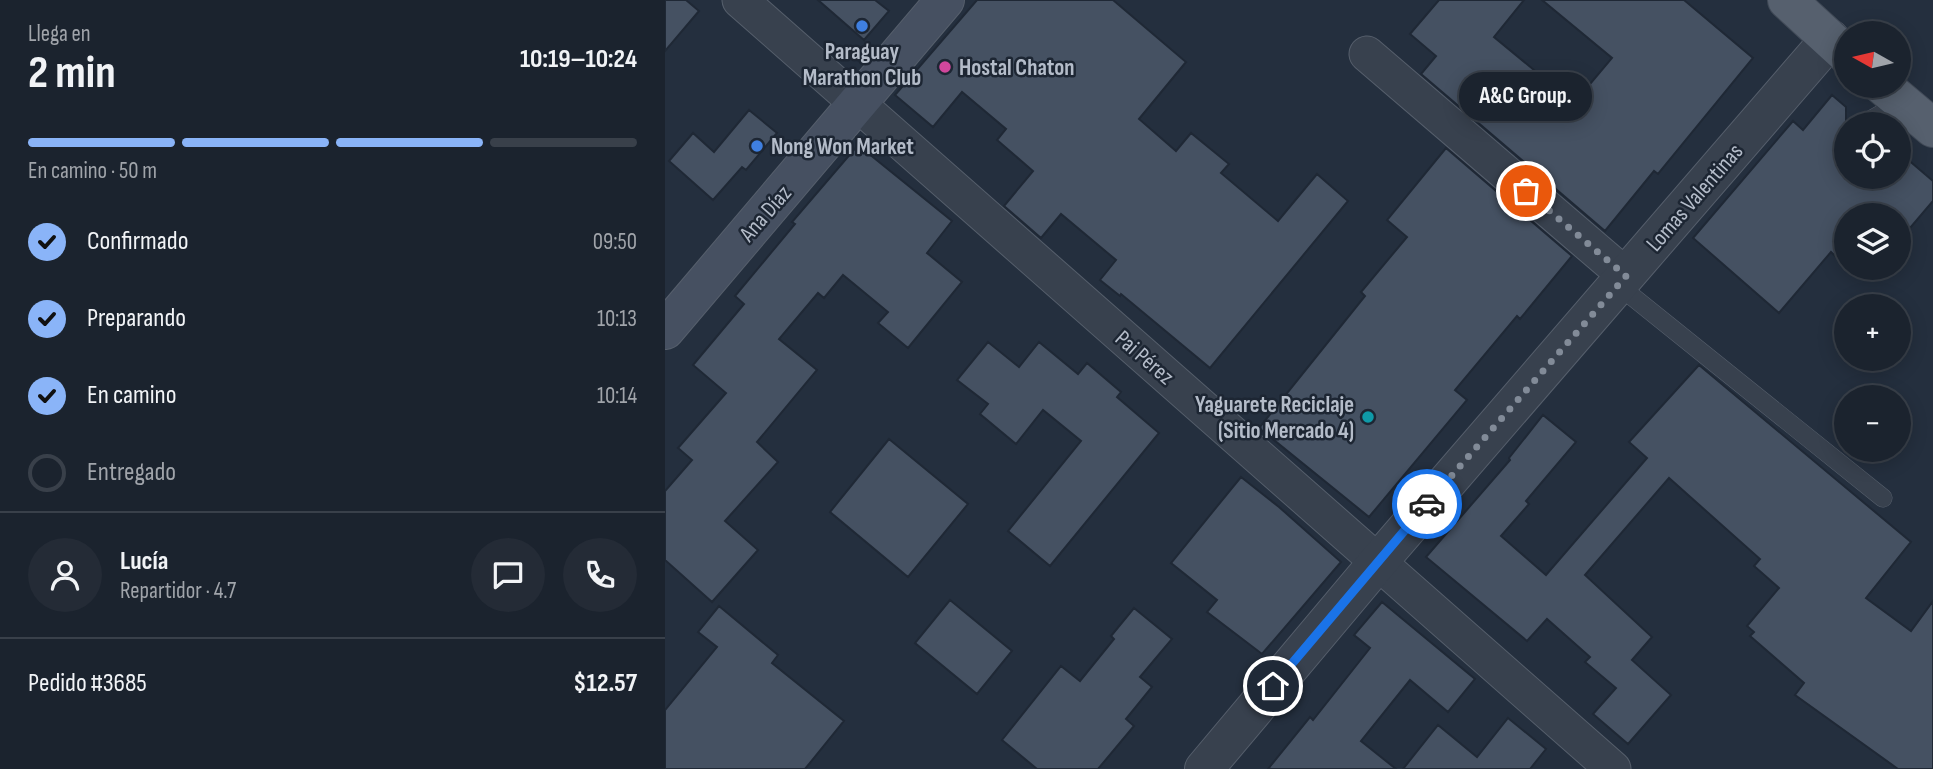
<!DOCTYPE html>
<html lang="es">
<meta charset="utf-8">
<style>
:root{--surface:#1b232e;--page:#242b36;--text:#f1f3f6;--muted:#a0a4aa;--line:#39404a;--accent:#8ab4f8}
body{margin:0;font-family:"Sofia Sans Condensed",sans-serif;background:var(--page);color:var(--text);height:100vh;display:flex;flex-direction:column;font-size:26px;white-space:nowrap}
*{box-sizing:border-box;margin:0}
p{font-size:23px;color:var(--muted)}
.icon{flex:none;width:38px;height:38px;fill:none;stroke:currentColor;stroke-width:2;stroke-linecap:round;stroke-linejoin:round}
.map{position:relative;flex:1;overflow:hidden}
.sheet{display:flex;flex-direction:column;background:var(--surface);width:665px}
.sheet>*{flex:none}
.needle{width:46px;rotate:278deg}
.buttons{position:absolute;left:1169px;top:21px;display:grid;gap:14px}
.buttons a{display:grid;place-items:center;width:77px;height:77px;border-radius:50%;background:var(--surface);box-shadow:0 4px 18px #0003,0 0 0 2px var(--line);font-size:35px}
.pin{position:absolute;display:grid;place-items:center;width:60px;height:60px;color:#fff;margin:-30px;border:4px solid #fff;border-radius:50%;box-shadow:0 2px 7px #0007}
.courier{position:absolute;display:grid;place-items:center;width:70px;height:70px;margin:-35px;border:5px solid #1a73e8;border-radius:50%;background:#fff;color:#222;box-shadow:0 2px 9px #0007}
.bubble{position:absolute;height:49px;border-radius:24px;background:var(--surface);box-shadow:0 4px 18px #0003,0 0 0 2px var(--line);font-size:23px;font-weight:700;line-height:49px;text-align:center}
.head em{font-style:normal;font-weight:700}
.head div{display:flex;flex-direction:column-reverse}
.head{display:flex;align-items:center;justify-content:space-between;height:119px;padding:0 28px}
h1{font-size:46px;font-weight:700;line-height:52px}
.bar{display:grid;grid-template-columns:repeat(4,1fr);gap:10px 7px;align-content:center;height:84px;padding:0 28px}
.bar i{height:9px;border-radius:5px;background:var(--line)}
.bar .selected{background:var(--accent)}
.bar p{grid-column:span 4}
.line{display:flex;align-items:center;gap:18px;padding:0 28px;border-top:2px solid var(--line)}
.line div{flex:1}
.round{display:grid;place-items:center;flex:none;width:74px;height:74px;border-radius:37px;background:var(--page)}
ol{padding:0 28px;list-style:none}
li{display:flex;align-items:center;gap:21px;height:77px}
li p{margin-inline-start:auto}
li .icon{padding:7px;border-radius:50%;background:var(--accent);color:#111;stroke-width:4}
li:last-child{color:var(--muted)}
li i{width:38px;height:38px;border:4px solid var(--line);border-radius:50%}
main{display:flex;flex:1;min-height:0}
.map>svg:first-child{display:block}
</style>
<main>
<section class="sheet">
<div class="head"><div><h1>2 min</h1><p>Llega en</p></div><em>10:19–10:24</em></div>
<div class="bar"><i class="selected"></i><i class="selected"></i><i class="selected"></i><i></i><p>En camino · 50 m</p></div>
<ol>
<li><svg class="icon" aria-label="check" viewBox="0 0 24 24"><path d="M5 12l5 5 9-10"/></svg>Confirmado<p>09:50</p></li>
<li><svg class="icon" aria-label="check" viewBox="0 0 24 24"><path d="M5 12l5 5 9-10"/></svg>Preparando<p>10:13</p></li>
<li><svg class="icon" aria-label="check" viewBox="0 0 24 24"><path d="M5 12l5 5 9-10"/></svg>En camino<p>10:14</p></li>
<li><i></i>Entregado</li>
</ol>
<div class="line" style="height:126px"><a class="round"><svg class="icon" aria-label="person" viewBox="0 0 24 24"><circle cx="12" cy="8" r="4"/><path d="M4 21q1-7 8-7t8 7"/></svg></a><div><b>Lucía</b><p>Repartidor · 4.7</p></div><a class="round"><svg class="icon" aria-label="chat" viewBox="0 0 24 24"><path d="M4 5h16v11H9l-5 4z"/></svg></a><a class="round"><svg class="icon" aria-label="phone" viewBox="0 0 24 24"><path d="M5 4h4l2 5-3 2q2 4 5 5l2-3 5 2v4C11 20 4 13 5 4z"/></svg></a></div>
<div class="line" style="height:91px"><div>Pedido #3685</div><b>$12.57</b></div>
</section>
<div class="map">
<svg width="1268" height="769" viewBox="0 0 1268 769">
<rect width="100%" height="100%" fill="#242f3e"/>
<path fill="#455162" stroke="#1f2835" stroke-width="2" d="M0 0H21L34 11 0 51Z
M153 0H210L224 11 199 40Z
M312 0H448L521 62 474 119 511 151 526 133 564 164 556 173 613 221 652 174 683 201 545 368 456 294 455 296 435 280 451 260 396 214 376 238 339 206 368 171 332 140 341 129 297 92 268 127 230 95Z
M774 0H859L829 37 909 103 947 58 877 0H1019L1088 58 993 174 989 171 940 231 756 74 771 56 745 34Z
M1167 95 1181 107V177H1234V152L1268 181V201L1234 241V215H1181V266L1166 252 1114 313 1028 238 1128 121 1138 130Z
M84 110 112 133 81 170 77 167 48 200 4 161 28 133 49 152Z
M193 145 287 221 262 253 297 282 243 348 213 323 223 312 178 275 159 298 153 293 114 339 152 370 92 442 113 462 60 521 93 550 47 602 0 560V491L27 460 13 448 61 393 28 365 79 304 70 296 130 224 127 222Z
M781 148 907 256 855 319 852 316 790 390 802 400 704 517 594 428 700 296 696 292 742 237 722 220Z
M323 342 354 367 374 342 413 374 422 363 456 392 452 397 494 433 385 566 343 531 416 441 378 410 351 444 315 414 323 404 292 380Z
M1034 365 1246 542 1201 598 1246 631 1268 601V769H1233L1130 695 1139 683 1085 636 1089 632 1082 626 1114 588 1089 566 1095 559 1004 478 920 575 987 637 967 660 1006 695 963 744 928 714 951 688 920 662 925 657 882 619 862 641 761 557 845 460 844 458 878 415 911 442 861 501 864 504 836 536 881 575 982 458 964 442Z
M224 439 303 504 243 577 165 512Z
M576 477 614 507 676 562 597 654 542 612 552 600 506 563Z
M285 600 347 651 312 694 250 643Z
M717 602 810 679 783 712 745 680 696 741 731 769H603L645 717 648 720 705 648 689 635Z
M54 606 113 655 107 663 179 721 140 769H0V710L52 647 33 632Z
M469 608 507 639 475 677 487 687 461 719 469 726 433 769H372L337 740 396 666 415 681 449 639 446 636Z
M843 718 881 749 865 769H738L773 725 812 757Z"/>
<g fill="none" stroke-linecap="round" stroke-linejoin="round">
<g stroke="#565f6c" stroke-width="19">
<path id="service" d="M1200 123 1237 102
M953 285 1218 498"/>
</g>
<g stroke="#565f6c" stroke-width="37">
<path id="minor" d="M75 0 948 769
M702 54 961 276"/>
</g>
<g stroke="#565f6c" stroke-width="40">
<path id="tertiary" d="M539 769 713 562 1165 39"/>
</g>
<g stroke="#565f6c" stroke-width="40">
<path id="secondary" d="M0 330 280 0"/>
</g>
<g stroke="#414a57" stroke-width="40">
<path id="primary" d="M1122 0 1181 54
M1218 86 1268 128"/>
</g>
<use href="#service" stroke="#38414e" stroke-width="18"/>
<use href="#minor" stroke="#38414e" stroke-width="35"/>
<use href="#tertiary" stroke="#38414e" stroke-width="38"/>
<use href="#secondary" stroke="#465061" stroke-width="38"/>
<use href="#primary" stroke="#56606e" stroke-width="38"/>
</g>
<g fill="none" stroke-linecap="round" stroke-linejoin="round">
<path stroke="#828b98" stroke-width="7" stroke-dasharray="0 12.6" d="M762 504 961 276 861 191"/>
<path stroke="#1a73e8" stroke-width="9" d="M608 686 762 504"/>
</g>
<g fill="#3f7fe0" stroke="#1d2633" stroke-width="2.5">
<circle cx="197" cy="26" r="7"/>
<circle cx="92" cy="146" r="7"/>
</g>
<circle fill="#d1479c" stroke="#1d2633" stroke-width="2.5" cx="280" cy="67" r="7"/>
<circle fill="#0f9aa8" stroke="#1d2633" stroke-width="2.5" cx="703" cy="417" r="7"/>
<g text-anchor="middle" stroke-width="5" stroke-linejoin="round" paint-order="stroke">
<g font-size="23" font-weight="bold" fill="#b4bcc9" stroke="#1d2633" text-anchor="start">
<text x="197" y="59" text-anchor="middle">Paraguay<tspan x="197" dy="26">Marathon Club</tspan></text>
<text x="294" y="75">Hostal Chaton</text>
<text x="106" y="154">Nong Won Market</text>
<text x="689" y="412" text-anchor="end">Yaguarete Reciclaje<tspan x="689" dy="26">(Sitio Mercado 4)</tspan></text>
</g>
<g font-size="23" fill="#b4bcc9" stroke="#1d2633">
<text transform="translate(1029 197) rotate(-49)" y="8">Lomas Valentinas</text>
<text transform="translate(100 213) rotate(-49)" y="8">Ana Díaz</text>
<text transform="translate(480 357) rotate(41)" y="8">Pai Pérez</text>
</g>
</g>
</svg>
<div class="buttons">
<a><svg class="needle" viewBox="-14 -14 28 28"><path d="M0-13l5 13h-10z" fill="#e53935"/><path d="M0 13l5-13h-10z" fill="#a0a4aa"/></svg></a>
<a><svg class="icon" aria-label="locate" viewBox="0 0 24 24"><circle cx="12" cy="12" r="6"/><path d="M12 2v4M12 18v4M2 12h4M18 12h4"/></svg></a>
<a><svg class="icon" aria-label="layers" viewBox="0 0 24 24"><path d="M12 4l9 5-9 5-9-5zM3 14l9 5 9-5"/></svg></a>
<a>+</a>
<a>−</a>
</div>
<div class="pin" style="left:861px;top:191px;background:#ea580c"><svg class="icon" aria-label="bag" viewBox="0 0 24 24"><path d="M5 8h14l-1 12H6zM9 8a3 3 0 0 1 6 0"/></svg></div>
<div class="pin" style="left:608px;top:686px;background:#1f2937"><svg class="icon" aria-label="home" viewBox="0 0 24 24"><path d="M3 11l9-7 9 7M6 9v11h12V9"/></svg></div>
<div class="courier" style="left:762px;top:504px"><svg class="icon" aria-label="car" viewBox="0 0 24 24"><path d="M5 17H2v-5l4-1 3-4h7l3 4 3 1v5h-3M9 17h6M6 11h13"/><circle cx="7" cy="17" r="2"/><circle cx="17" cy="17" r="2"/></svg></div>
<div class="bubble" style="left:794px;top:72px;width:133px">A&amp;C Group.</div>
</div>
</main>
